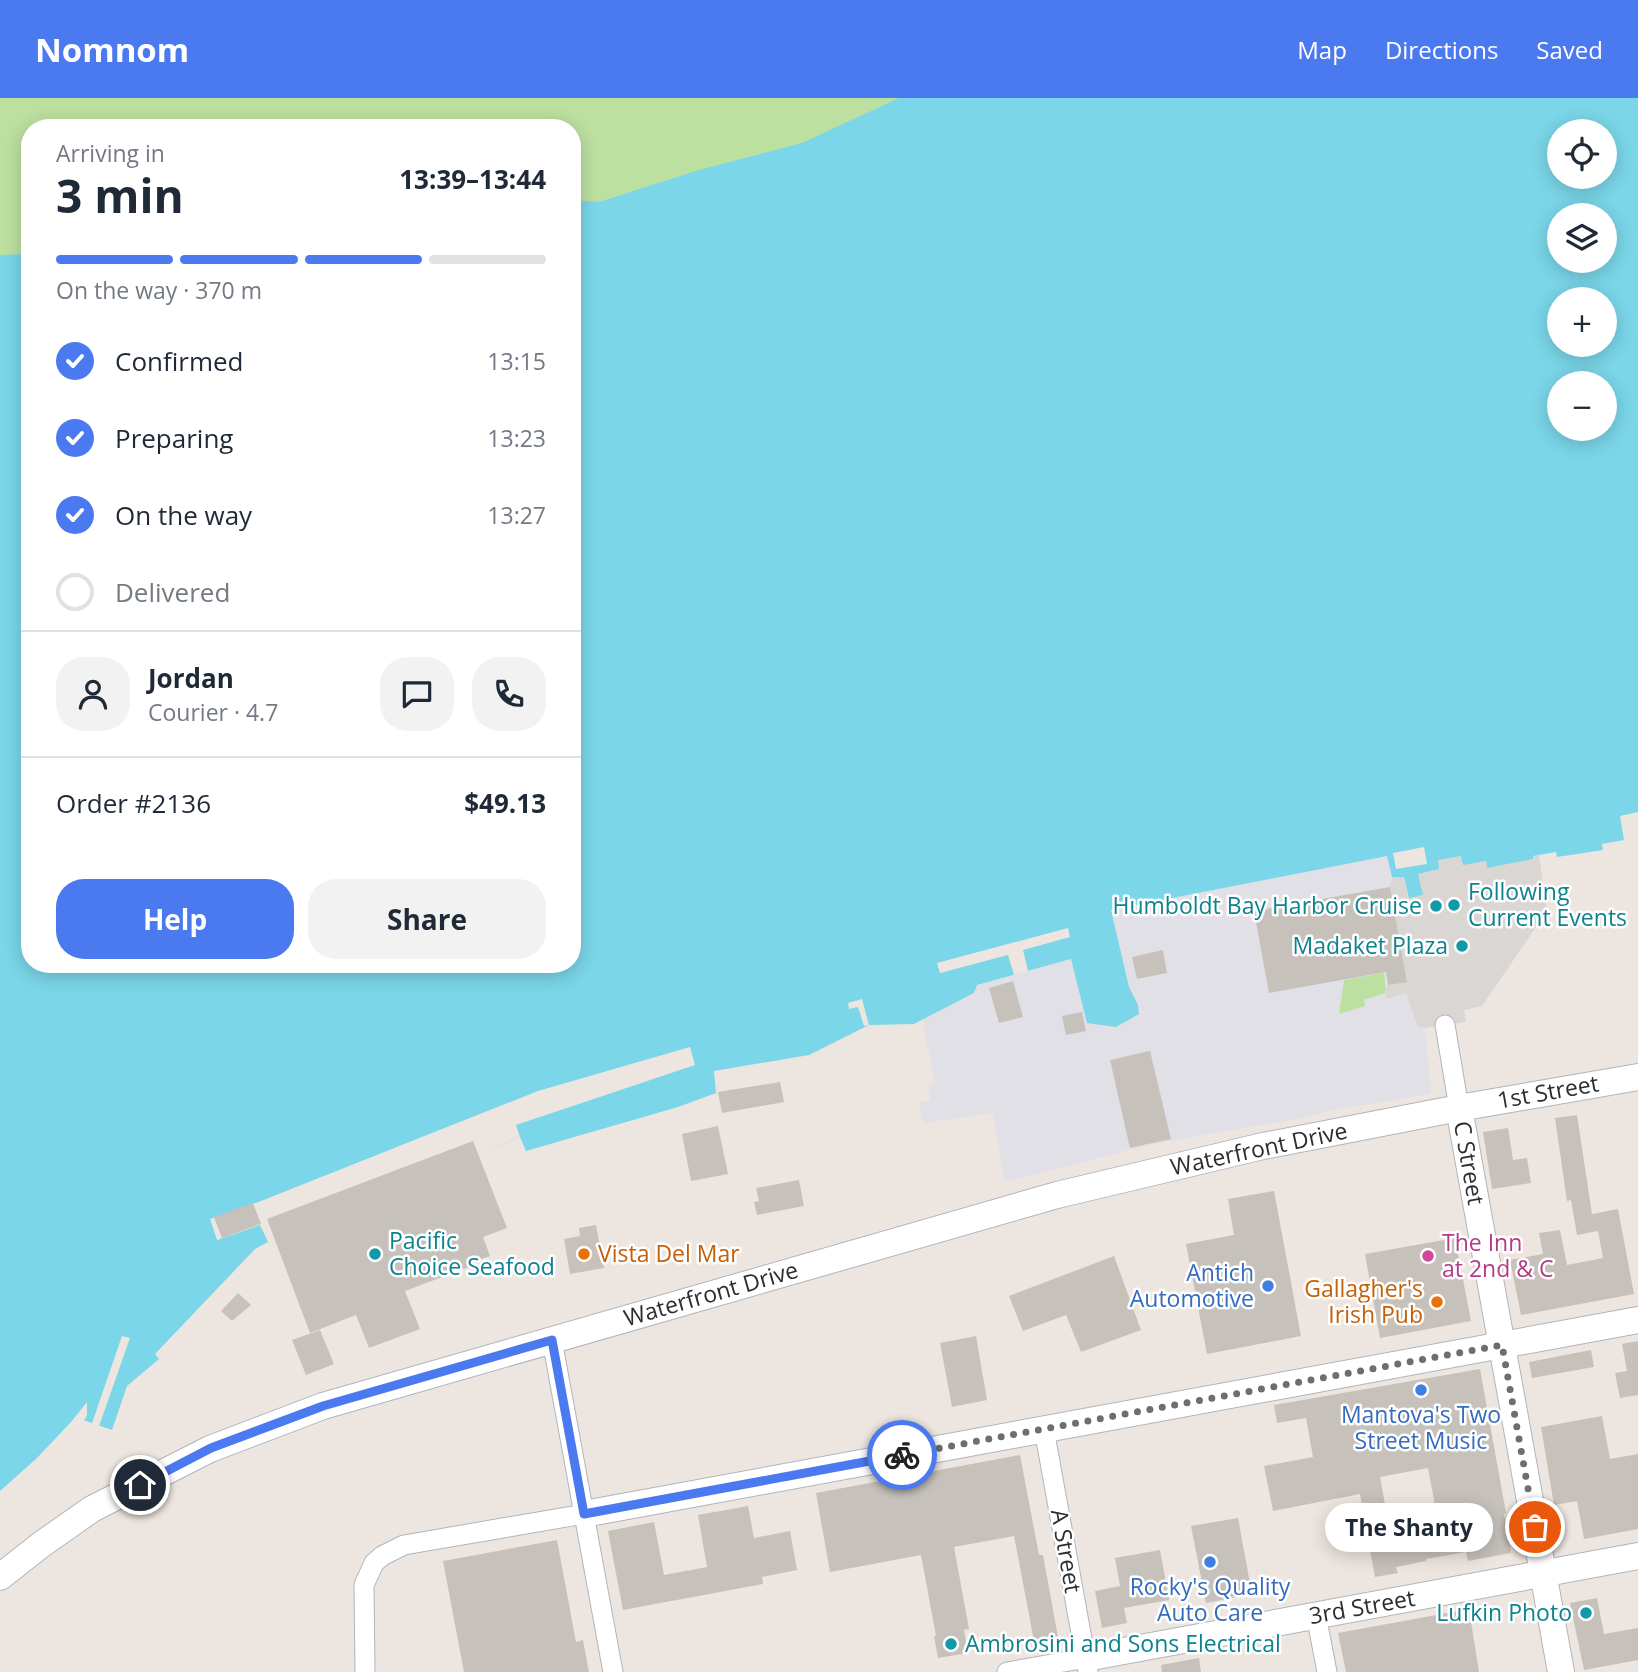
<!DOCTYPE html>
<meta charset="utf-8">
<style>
:root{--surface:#fff;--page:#f2f2f3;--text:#1f2937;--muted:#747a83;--line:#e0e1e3;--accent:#4b79f0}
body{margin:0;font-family:"Open Sans",sans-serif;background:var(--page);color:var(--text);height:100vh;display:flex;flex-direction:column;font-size:26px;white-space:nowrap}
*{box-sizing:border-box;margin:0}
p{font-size:23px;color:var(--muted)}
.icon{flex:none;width:38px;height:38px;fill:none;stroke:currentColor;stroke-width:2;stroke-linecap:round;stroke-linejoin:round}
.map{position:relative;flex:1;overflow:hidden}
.details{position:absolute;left:21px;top:21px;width:560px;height:854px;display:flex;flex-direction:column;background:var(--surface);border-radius:28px;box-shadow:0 4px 18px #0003}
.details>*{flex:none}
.controls{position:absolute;left:1547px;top:21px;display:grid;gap:14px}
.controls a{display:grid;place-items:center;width:70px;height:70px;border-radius:50%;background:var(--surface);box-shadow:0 4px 18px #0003;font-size:35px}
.pin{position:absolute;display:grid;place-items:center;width:60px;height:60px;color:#fff;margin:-30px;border:4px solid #fff;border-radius:50%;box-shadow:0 2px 7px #0007}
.courier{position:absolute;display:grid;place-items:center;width:70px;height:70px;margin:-35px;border:5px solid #4b79f0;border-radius:50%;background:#fff;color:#222;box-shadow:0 2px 9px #0007}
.bubble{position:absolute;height:49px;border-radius:24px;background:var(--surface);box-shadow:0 4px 18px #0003;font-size:23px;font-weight:700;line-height:49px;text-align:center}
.summary em{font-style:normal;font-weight:700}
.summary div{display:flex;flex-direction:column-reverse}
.summary{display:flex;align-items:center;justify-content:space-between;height:119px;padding:0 35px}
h1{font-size:46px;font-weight:700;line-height:52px}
.bar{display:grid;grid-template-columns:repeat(4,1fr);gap:10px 7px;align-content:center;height:84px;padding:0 35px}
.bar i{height:9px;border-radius:5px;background:var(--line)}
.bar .selected{background:var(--accent)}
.bar p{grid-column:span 4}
.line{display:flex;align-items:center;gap:18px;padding:0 35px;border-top:2px solid var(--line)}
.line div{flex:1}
.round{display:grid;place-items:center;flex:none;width:74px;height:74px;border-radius:28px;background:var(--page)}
ol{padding:0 35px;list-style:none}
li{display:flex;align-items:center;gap:21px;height:77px}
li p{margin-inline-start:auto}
li .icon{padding:7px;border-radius:50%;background:var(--accent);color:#fff;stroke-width:4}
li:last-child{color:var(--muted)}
li i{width:38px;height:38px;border:4px solid var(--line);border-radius:50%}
.primary-button{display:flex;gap:14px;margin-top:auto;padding:14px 35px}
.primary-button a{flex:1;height:80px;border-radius:28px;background:var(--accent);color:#fff;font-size:28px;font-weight:700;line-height:80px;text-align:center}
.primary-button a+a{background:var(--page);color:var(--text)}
header{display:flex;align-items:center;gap:42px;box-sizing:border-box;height:98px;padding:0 35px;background:var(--accent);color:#fff}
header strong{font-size:33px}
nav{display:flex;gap:38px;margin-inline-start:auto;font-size:24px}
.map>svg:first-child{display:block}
</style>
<header>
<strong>Nomnom</strong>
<nav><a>Map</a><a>Directions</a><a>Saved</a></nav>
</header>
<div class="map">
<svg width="1638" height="1574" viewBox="0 0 1638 1574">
<rect width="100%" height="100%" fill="#ede6e0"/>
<path fill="#e1e0e6" d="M1388 758 1392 779 1390 789 1418 928 1425 930 1431 996 1344 1010 1295 1021 1176 1042 1125 1053 1005 1084 993 1015 923 1025 919 1005 930 1002 928 986 935 984 925 937 924 921 974 896 976 888 1072 861 1138 906 1129 889 1111 812Z"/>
<path fill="#bce0a0" d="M0 0H1041L572 205V30H30V440L0 453Z
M1384 875 1386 895 1364 902 1365 908 1339 916 1344 882Z"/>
<path fill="#dad6d3" d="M1539 757 1547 813 1482 908 1464 912 1466 924 1425 930 1418 929 1406 895 1386 901 1385 891 1388 887 1407 883 1390 789 1392 779 1404 778 1408 799 1418 776 1437 762 1462 758 1486 763 1487 770Z"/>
<path fill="#7ad6e8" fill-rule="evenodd" d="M899 0H1638V714L1620 718 1624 742 1602 746 1603 752 1557 759 1556 754 1533 758V761L1487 770 1486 763 1463 767 1461 758 1438 762 1439 771 1418 776 1423 797 1409 800 1404 779H1392L1387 758 1111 812 1129 889 1138 907 1139 916 1116 929 1087 925 1071 861 977 887 974 895 914 926 869 927 809 957 714 973 716 995 678 1009 526 1053 520 1039 269 1147 159 1261 127 1288 112 1332 83 1322 0 1401V157L30 156V866H572V102L599 104 699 72 802 45ZM1559 33H1605V79H1559ZM1559 117H1605V163H1559ZM1559 201H1605V247H1559ZM1559 285H1605V331H1559Z"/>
<path fill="#ede6e0" d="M1424 749 1427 766 1396 771 1393 755Z
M1068 830 1070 839 1023 852 1028 873 1014 877 1008 857 940 875 937 865Z
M862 901 869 927 864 928 858 909 849 911 848 905Z
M690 949 695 967 516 1027 520 1039 270 1147V1151L264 1155 181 1242 159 1261 155 1256 255 1151 268 1144 260 1127 217 1142 210 1121 261 1103 538 993Z
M122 1238 130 1240 98 1331 91 1328Z
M87 1304V1317L81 1329 0 1404V1393L37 1360 71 1324Z"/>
<path fill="#c6c1bb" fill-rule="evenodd" d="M1390 789 1407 884 1388 887 1386 874 1269 895 1254 813Z
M1163 852 1167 875 1137 881 1132 859Z
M1013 883 1023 919 999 925 989 890Z
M1082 914 1086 933 1066 937 1062 918Z
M1150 953 1171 1041 1130 1050 1110 962Z
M780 984 784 1004 722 1015 718 994Z
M1577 1017 1592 1116 1618 1111 1634 1196 1521 1217 1510 1162 1543 1156 1539 1135 1560 1132 1567 1167 1603 1160 1598 1133 1577 1137 1571 1102 1567 1103 1555 1020Z
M718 1028 728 1076 691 1083 682 1036Z
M1508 1030 1513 1062 1527 1060 1531 1085 1492 1091 1483 1034Z
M473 1043 507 1130 483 1139 490 1158 473 1164 474 1167 405 1193 420 1231 369 1250 356 1217 310 1235 267 1121Z
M799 1082 804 1108 757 1117 754 1104 759 1103 756 1090Z
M1274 1093 1301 1238 1207 1256 1186 1146 1234 1137 1228 1101Z
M253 1105 261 1126 222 1140 214 1119Z
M596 1127 604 1170 570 1176 564 1141 580 1138 579 1130Z
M1455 1140 1471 1223 1380 1240 1365 1156Z
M1114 1158 1141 1232 1081 1254 1066 1217 1023 1233 1009 1198Z
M238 1195 251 1207 232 1223 221 1213Z
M320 1232 334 1266 306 1277 292 1242Z
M976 1238 987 1302 952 1309 940 1245Z
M1638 1243V1297L1620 1300 1615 1275 1627 1273 1622 1246Z
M1591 1252 1594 1269 1532 1280 1529 1264Z
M1480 1271 1506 1415 1504 1416 1511 1455 1468 1463 1466 1454 1426 1461V1463L1396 1469 1398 1475 1375 1479 1360 1396 1273 1413 1264 1368 1313 1359 1306 1320 1277 1325 1274 1307ZM1428 1370 1434 1402 1433 1415 1388 1423 1380 1379Z
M1602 1318 1610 1361 1638 1356V1431L1584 1441 1577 1403 1554 1407 1541 1329Z
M1020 1357 1039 1457H1043L1058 1539 1034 1543 1014 1438 954 1449 969 1531 964 1532 968 1555 938 1560 934 1538H936L921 1457 830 1474 816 1395Z
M748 1408 754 1440 790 1433 797 1472 762 1479 763 1486 623 1512 608 1433 654 1424 664 1477 707 1469 698 1417Z
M1238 1420 1252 1496 1206 1505 1191 1428Z
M557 1442 576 1544 583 1542 589 1574H464L443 1463Z
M1160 1452 1169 1502 1124 1510 1127 1525 1102 1530 1095 1493 1120 1488 1115 1460Z
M1597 1500 1604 1536 1638 1530V1562L1584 1572 1570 1505Z
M1469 1511 1479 1574H1346L1338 1535Z
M1199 1560 1201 1574H1162L1161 1567Z"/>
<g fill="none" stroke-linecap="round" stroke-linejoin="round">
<g stroke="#b0b4bc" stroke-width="21">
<path id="street" d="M1445 927 1459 1010
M552 1242 613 1574
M1044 1331 1088 1574
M1316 1517 1327 1574
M365 1574 364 1487 374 1465 382 1458 404 1447 584 1416
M1007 1574 1086 1560"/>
</g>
<g stroke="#b0b4bc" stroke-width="28">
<path id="secondary" d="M1459 1010 1561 1574
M584 1416 1638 1222
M0 1479 42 1446 92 1411 210 1351 323 1308 1057 1097 1263 1048 1459 1010 1638 979
M1086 1560 1638 1458"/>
</g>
<use href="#street" stroke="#fff" stroke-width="19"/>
<use href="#secondary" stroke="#fff" stroke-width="26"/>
</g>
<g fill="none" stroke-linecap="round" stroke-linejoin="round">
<path stroke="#706e6c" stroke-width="7" stroke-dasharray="0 12.6" d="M902 1357 1502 1247 1535 1429"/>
<path stroke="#4b79f0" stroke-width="9" d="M140 1387 211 1350 323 1308 552 1242 584 1416 902 1357"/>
</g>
<g fill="#0f9aa8" stroke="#fff" stroke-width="2.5">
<circle cx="1454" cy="807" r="7"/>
<circle cx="1436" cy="808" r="7"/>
<circle cx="1462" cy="848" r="7"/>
<circle cx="375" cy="1156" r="7"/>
<circle cx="1586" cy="1515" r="7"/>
<circle cx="951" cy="1546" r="7"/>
</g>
<g fill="#e8710a" stroke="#fff" stroke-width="2.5">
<circle cx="584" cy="1156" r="7"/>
<circle cx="1437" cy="1204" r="7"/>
</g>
<circle fill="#d1479c" stroke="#fff" stroke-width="2.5" cx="1428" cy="1158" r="7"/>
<g fill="#3f7fe0" stroke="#fff" stroke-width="2.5">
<circle cx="1268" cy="1188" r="7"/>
<circle cx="1421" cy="1292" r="7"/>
<circle cx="1210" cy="1464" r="7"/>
</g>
<g text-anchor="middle" stroke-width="5" stroke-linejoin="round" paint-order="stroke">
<g font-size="23" fill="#0d838f" stroke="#fff" text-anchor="start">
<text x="1468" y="802">Following<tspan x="1468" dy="26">Current Events</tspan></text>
<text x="1422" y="816" text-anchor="end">Humboldt Bay Harbor Cruise</text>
<text x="1448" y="856" text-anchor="end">Madaket Plaza</text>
<text x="389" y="1151">Pacific<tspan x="389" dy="26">Choice Seafood</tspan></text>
<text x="1572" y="1523" text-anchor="end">Lufkin Photo</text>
<text x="965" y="1554">Ambrosini and Sons Electrical</text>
</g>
<g font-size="23" fill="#2d2d2d" stroke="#fff">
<text transform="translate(1548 994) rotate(-10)" y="8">1st Street</text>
<text transform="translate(1259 1051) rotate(-12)" y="8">Waterfront Drive</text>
<text transform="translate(1469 1065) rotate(80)" y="8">C Street</text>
<text transform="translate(711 1196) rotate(-16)" y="8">Waterfront Drive</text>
<text transform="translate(1066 1453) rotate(80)" y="8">A Street</text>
<text transform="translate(1362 1509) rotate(-10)" y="8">3rd Street</text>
</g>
<g font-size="23" fill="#b23c85" stroke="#fff" text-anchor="start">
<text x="1442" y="1153">The Inn<tspan x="1442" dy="26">at 2nd &amp; C</tspan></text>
</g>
<g font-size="23" fill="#c56008" stroke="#fff" text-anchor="start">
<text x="598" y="1164">Vista Del Mar</text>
<text x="1423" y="1199" text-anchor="end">Gallagher's<tspan x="1423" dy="26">Irish Pub</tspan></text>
</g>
<g font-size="23" fill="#366cbe" stroke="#fff">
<text x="1254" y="1183" text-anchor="end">Antich<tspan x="1254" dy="26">Automotive</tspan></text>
<text x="1421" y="1325">Mantova's Two<tspan x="1421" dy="26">Street Music</tspan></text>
<text x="1210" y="1497">Rocky's Quality<tspan x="1210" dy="26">Auto Care</tspan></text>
</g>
</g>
</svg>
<div class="controls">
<a><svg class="icon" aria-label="locate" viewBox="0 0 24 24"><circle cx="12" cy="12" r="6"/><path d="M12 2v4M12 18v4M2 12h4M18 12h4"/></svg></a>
<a><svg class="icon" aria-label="layers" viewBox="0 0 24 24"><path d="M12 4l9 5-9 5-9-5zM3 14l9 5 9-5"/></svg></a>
<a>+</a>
<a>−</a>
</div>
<div class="pin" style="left:1535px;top:1429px;background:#ea580c"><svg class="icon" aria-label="bag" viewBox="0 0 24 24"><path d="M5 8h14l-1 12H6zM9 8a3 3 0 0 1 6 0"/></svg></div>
<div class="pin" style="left:140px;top:1387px;background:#1f2937"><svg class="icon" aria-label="home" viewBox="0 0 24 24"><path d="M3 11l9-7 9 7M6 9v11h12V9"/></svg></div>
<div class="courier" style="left:902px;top:1357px"><svg class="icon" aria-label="bike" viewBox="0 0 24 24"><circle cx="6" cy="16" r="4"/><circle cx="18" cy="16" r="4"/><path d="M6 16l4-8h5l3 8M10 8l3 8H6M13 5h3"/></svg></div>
<div class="bubble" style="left:1325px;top:1405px;width:168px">The Shanty</div>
<section class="details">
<div class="summary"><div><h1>3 min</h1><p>Arriving in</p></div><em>13:39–13:44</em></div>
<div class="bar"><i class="selected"></i><i class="selected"></i><i class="selected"></i><i></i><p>On the way · 370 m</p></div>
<ol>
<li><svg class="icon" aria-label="check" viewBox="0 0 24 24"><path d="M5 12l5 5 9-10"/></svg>Confirmed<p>13:15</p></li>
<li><svg class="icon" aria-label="check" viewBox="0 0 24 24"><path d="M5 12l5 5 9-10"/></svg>Preparing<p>13:23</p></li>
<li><svg class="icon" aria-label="check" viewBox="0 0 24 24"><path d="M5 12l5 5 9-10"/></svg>On the way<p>13:27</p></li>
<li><i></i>Delivered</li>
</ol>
<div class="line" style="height:126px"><a class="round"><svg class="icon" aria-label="person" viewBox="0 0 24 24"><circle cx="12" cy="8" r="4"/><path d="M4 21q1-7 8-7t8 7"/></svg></a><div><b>Jordan</b><p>Courier · 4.7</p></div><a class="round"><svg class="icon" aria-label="chat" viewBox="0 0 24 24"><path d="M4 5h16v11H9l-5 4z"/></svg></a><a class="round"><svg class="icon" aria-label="phone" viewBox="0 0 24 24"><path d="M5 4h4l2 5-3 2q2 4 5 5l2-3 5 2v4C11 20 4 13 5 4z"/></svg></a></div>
<div class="line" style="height:91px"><div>Order #2136</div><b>$49.13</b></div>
<div class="primary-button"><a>Help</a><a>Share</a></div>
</section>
</div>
